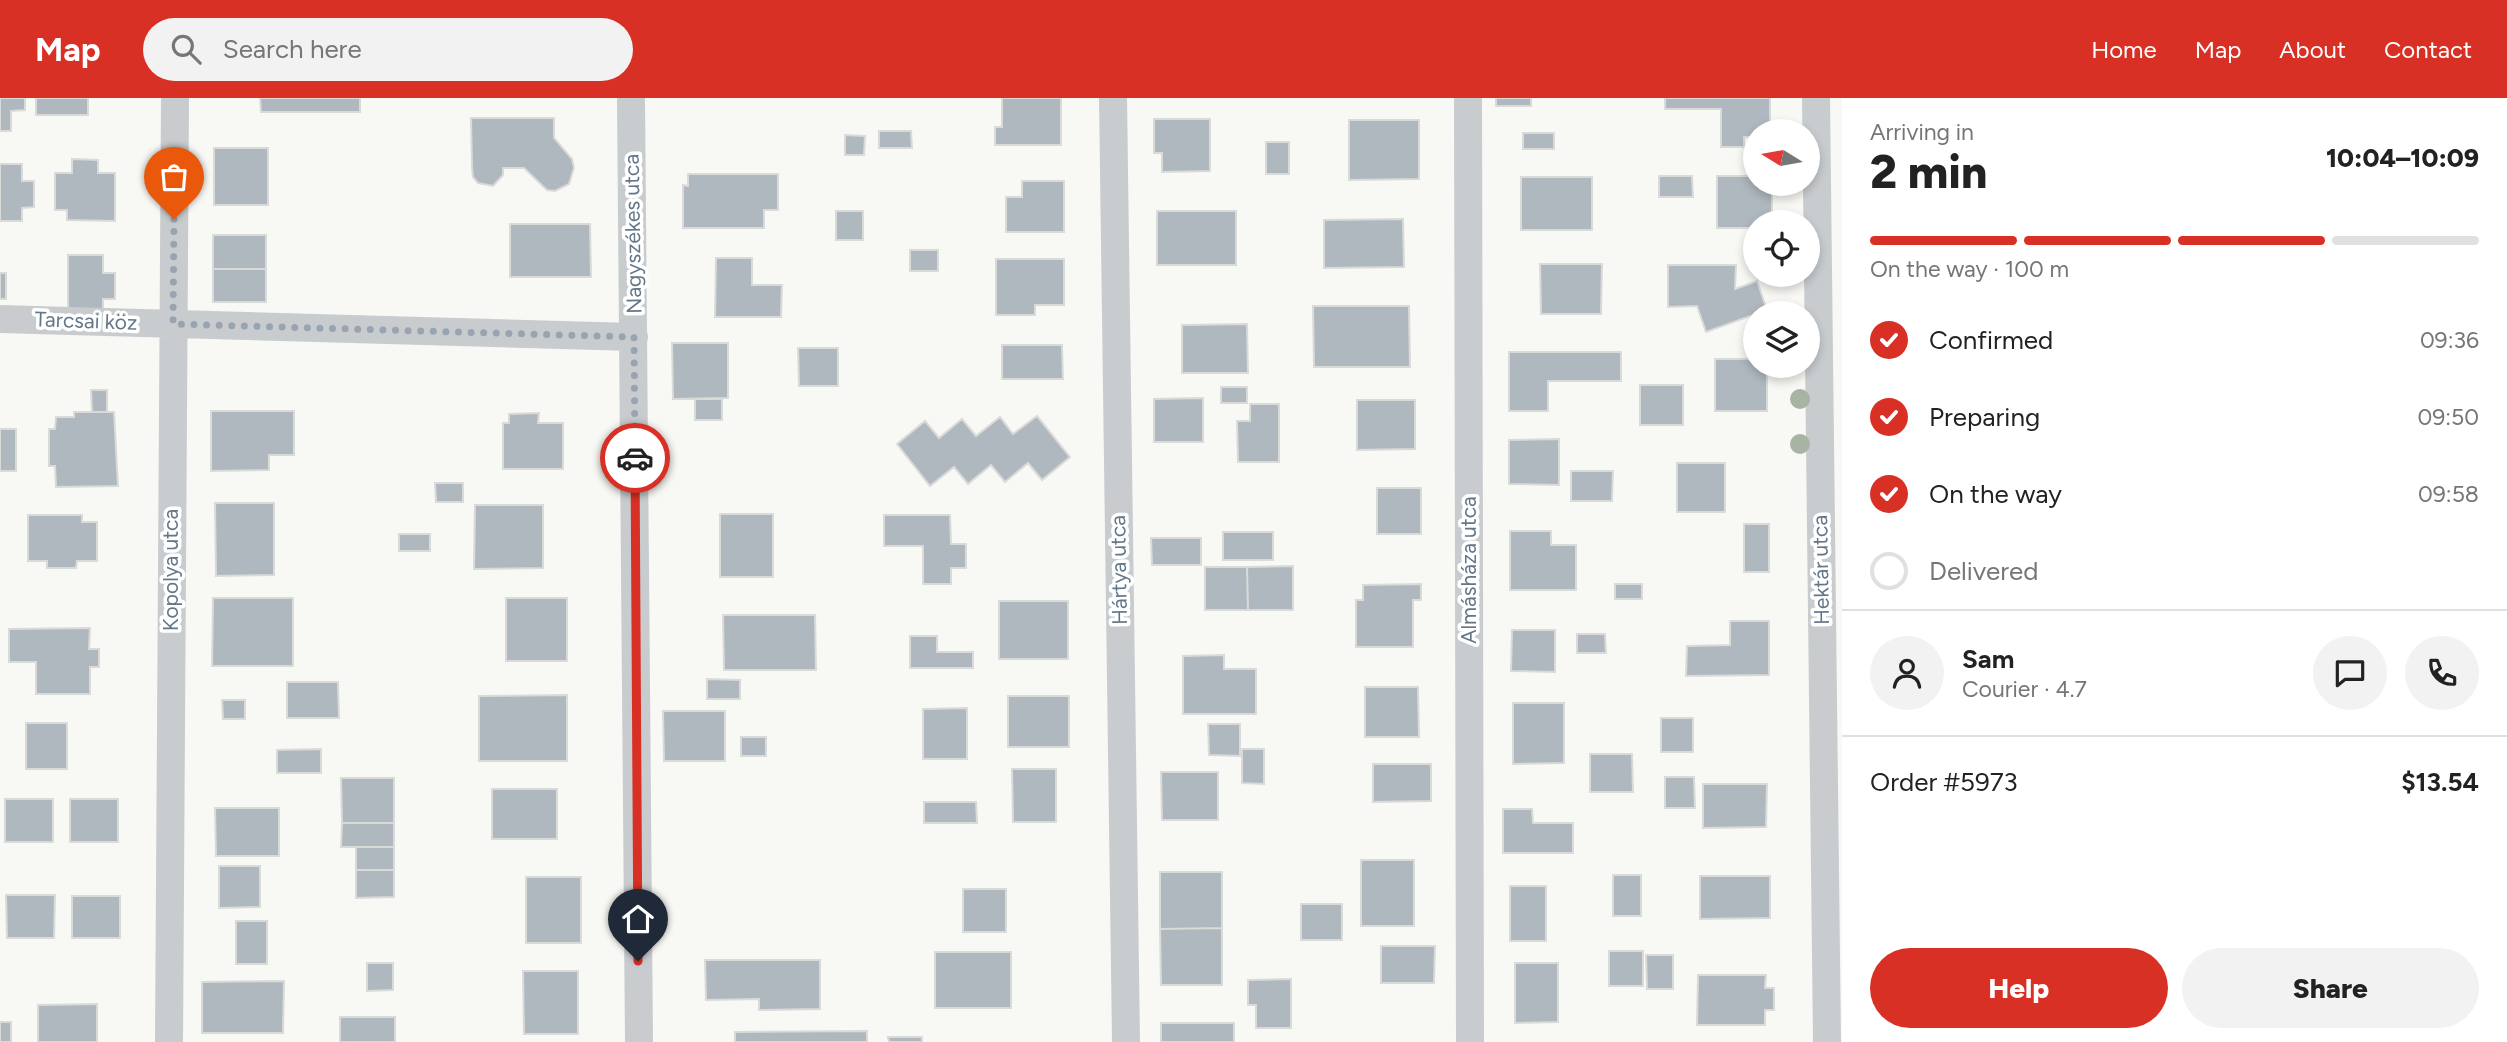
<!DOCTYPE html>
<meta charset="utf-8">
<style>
:root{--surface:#fff;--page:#f2f2f2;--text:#222;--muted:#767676;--line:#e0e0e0;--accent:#d93025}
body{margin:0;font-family:Figtree,sans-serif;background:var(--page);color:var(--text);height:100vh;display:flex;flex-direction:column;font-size:26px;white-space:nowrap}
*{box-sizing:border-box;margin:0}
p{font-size:23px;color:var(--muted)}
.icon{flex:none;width:38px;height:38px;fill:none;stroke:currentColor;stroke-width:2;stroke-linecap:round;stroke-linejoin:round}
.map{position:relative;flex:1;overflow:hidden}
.details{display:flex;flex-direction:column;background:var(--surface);width:665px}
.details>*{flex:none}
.needle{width:46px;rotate:281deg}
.tools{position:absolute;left:1743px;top:21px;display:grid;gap:14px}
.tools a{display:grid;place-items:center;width:77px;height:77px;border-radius:50%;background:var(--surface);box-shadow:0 4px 10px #0003;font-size:35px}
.pin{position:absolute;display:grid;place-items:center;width:60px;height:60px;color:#fff;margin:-72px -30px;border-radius:50% 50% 50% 0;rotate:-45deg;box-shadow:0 0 7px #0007}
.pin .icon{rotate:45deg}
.courier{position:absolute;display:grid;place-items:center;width:70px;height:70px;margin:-35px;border:5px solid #d93025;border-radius:50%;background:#fff;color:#222;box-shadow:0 2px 9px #0007}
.head em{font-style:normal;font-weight:800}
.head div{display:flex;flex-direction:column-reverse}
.head{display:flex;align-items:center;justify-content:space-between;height:119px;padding:0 28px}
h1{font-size:46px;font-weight:800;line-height:52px}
.bar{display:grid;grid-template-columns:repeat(4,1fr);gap:10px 7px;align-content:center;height:84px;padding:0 28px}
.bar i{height:9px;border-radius:5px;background:var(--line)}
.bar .selected{background:var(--accent)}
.bar p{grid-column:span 4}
.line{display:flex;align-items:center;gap:18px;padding:0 28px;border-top:2px solid var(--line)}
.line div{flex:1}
.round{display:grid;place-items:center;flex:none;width:74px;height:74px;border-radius:37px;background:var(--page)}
ol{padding:0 28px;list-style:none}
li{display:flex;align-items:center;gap:21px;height:77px}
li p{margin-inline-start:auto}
li .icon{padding:7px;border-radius:50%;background:var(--accent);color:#fff;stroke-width:4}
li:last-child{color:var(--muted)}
li i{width:38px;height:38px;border:4px solid var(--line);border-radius:50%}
.primary-button{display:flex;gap:14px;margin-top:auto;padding:14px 28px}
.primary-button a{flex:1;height:80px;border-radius:42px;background:var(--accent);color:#fff;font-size:28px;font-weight:800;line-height:80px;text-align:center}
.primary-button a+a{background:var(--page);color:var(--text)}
header{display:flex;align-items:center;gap:42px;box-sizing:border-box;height:98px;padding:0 35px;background:var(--accent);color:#fff}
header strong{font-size:33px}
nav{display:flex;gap:38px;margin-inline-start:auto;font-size:24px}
.search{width:490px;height:63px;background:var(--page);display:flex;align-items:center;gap:18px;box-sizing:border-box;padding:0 24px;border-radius:38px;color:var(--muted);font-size:26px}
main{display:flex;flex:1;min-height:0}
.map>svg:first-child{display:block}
</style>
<header>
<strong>Map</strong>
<div class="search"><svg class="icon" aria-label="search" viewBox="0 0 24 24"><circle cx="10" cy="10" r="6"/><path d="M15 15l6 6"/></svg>Search here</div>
<nav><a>Home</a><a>Map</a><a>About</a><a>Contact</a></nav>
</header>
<main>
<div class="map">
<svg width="1842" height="944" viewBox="0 0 1842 944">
<rect width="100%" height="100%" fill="#f8f8f5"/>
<path fill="#b0b8bf" stroke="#dadad8" stroke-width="2" d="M0 0H25V12L11 13V33H0Z
M36 0H88V17H36Z
M260 0H360V14H261Z
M1002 0H1061V47H995V29H1002Z
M1496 0H1531V8H1496Z
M1665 0H1770V33H1755V39H1744V49H1721V11H1665Z
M471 20H554V40L572 61 574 70 569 86 555 93 547 92 524 70H503V77L493 88 478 85 473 79 472 70Z
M1154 21H1210V73L1162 74V55H1154Z
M1349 22H1419V81L1349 82Z
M879 33H911L912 50H879Z
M1523 35H1554V51H1523Z
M845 37 865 38 864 57H845Z
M1266 44H1289V76H1266Z
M214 50H268V107H214Z
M72 61 98 62V75H115V123L67 122V112H55V75H72Z
M0 66H22V83H34V109L22 110V123H0Z
M688 76H778V112H764V130H683V87L688 88Z
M1659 78H1692L1693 99H1659Z
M1717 78H1755V86H1772V124H1755V130H1717Z
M1521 79H1592V132H1521Z
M1022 83H1064V134H1006V99H1022Z
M836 113H863V142H836Z
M1157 113H1236V167H1157Z
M1403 121 1404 169 1324 170V122Z
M510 126H590L591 179H510Z
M213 137H266V171H213Z
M910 152H938V173H910Z
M68 157H103V175H115V201H103V214H68Z
M716 160H752V187H782L781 219H715Z
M996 161H1064V207H1035V217H996Z
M1540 166H1602L1601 216H1541Z
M1668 167H1736L1735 191 1757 183 1767 212 1706 234 1697 208 1668 209Z
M213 171H266V204H213Z
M0 175H6V201H0Z
M1313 208H1409L1410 269H1314Z
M1247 226 1248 275H1182V227Z
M672 245H728V300L673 301Z
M1002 247H1062L1063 281H1002Z
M798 250H838V288H799Z
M1509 254H1621V283H1548V313H1509Z
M1715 261H1755V268H1767V313H1715Z
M1640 287H1683V327H1640Z
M1221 289H1247V305H1221Z
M91 292H107V314H92Z
M1203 300V344H1154V301Z
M695 301H722V322H695Z
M1357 302H1415V351L1357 352Z
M1250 306H1279V364H1238L1237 323H1250Z
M211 313H294V357H269V372L211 373Z
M74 314H114L118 388 56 389 55 368H49V331H55L56 319H74Z
M539 315 538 325H563V371H503V325H509V316Z
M1037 318 1070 359 1042 382 1028 365 1005 384 991 367 968 386 954 369 930 388 897 346 925 323 939 340 962 321 976 338 1000 319 1013 336Z
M0 331H16V373H0Z
M1559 341V387L1509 386V342Z
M1677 365H1725V414H1677Z
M1571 373H1613L1612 403H1571Z
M435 385H463V404H436Z
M1377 390H1421V436H1377Z
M215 405H274V477L216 478Z
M475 407H543V470L474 471Z
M720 416H773V479H720Z
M28 417H82V424H97V463H77L76 470H47V463H28Z
M884 417H950L951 446H966V470H951V486H923V448H884Z
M1744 426H1769V474H1744Z
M1510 433H1551V447H1576V492H1510Z
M1223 434H1273V462H1223Z
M399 436H430V453H399Z
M1151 440H1201V467H1152Z
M1293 468V512H1248L1247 469Z
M1205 469H1247L1248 512H1205Z
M1421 486V502H1413V549H1356V502H1363V487Z
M1615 486H1642V501H1615Z
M213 500H293V568H212Z
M506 500H567V563H506Z
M999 503H1068V561H999Z
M723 517H815L816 572H724Z
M1730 523H1769V577L1686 578 1687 548 1730 547Z
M90 530 89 551H99V569H90V596H36V564H9V531Z
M1512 532H1555V574L1511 573Z
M1577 536H1605L1606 555H1577Z
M910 538H937V554H973V570H910Z
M1224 557V571H1256V616H1183V558Z
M707 581 740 582V601H707Z
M287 584H338L339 620H287Z
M1365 589H1418L1419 639H1365Z
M567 597V663H479V598Z
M1008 598H1069V649H1008Z
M222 602H245V621H223Z
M1513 605H1564V665L1513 666Z
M967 610V661H923V611Z
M663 613H725V663H664Z
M1661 620H1693V654H1661Z
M26 625H67V671H26Z
M1208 626H1240V658L1209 657Z
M741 639H766V658H741Z
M321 651V675H277V652Z
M1242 651H1264V686L1242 685Z
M1590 656H1632L1633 694H1590Z
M1373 666H1431V703L1373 704Z
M1012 671H1056V724H1013Z
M1161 674H1218V722H1162Z
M1665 679H1694L1695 710H1665Z
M341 680H394V725H342Z
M1703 686H1767L1766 729 1703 730Z
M492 691H557V741H492Z
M5 701H53V744H5Z
M70 701H118V744H70Z
M924 704H976L977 725H924Z
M215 710H279V758H216Z
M1503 711H1532L1533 725H1573V755H1503Z
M342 725H394V749H341Z
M356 749H394V772H356Z
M1361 762H1414V828H1361Z
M219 768H260V809L219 810Z
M356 772H394V799L356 800Z
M1160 774H1222V830L1160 831Z
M1613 777H1641V818H1613Z
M1700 778H1770V820L1700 821Z
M526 779H581V845H526Z
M1510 788H1546V843H1510Z
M963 791H1006V834H963Z
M6 797H55L54 840H7Z
M72 798H120V840H72Z
M1301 806H1342V842H1301Z
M236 823H267V866H236Z
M1222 830V887H1161L1160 831Z
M1381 848H1435L1434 885H1381Z
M1609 853H1643V888H1609Z
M935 854H1011V910H935Z
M1646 857H1673V891H1647Z
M705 862H820V911L759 912V901L706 902Z
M367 865H393V892L367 893Z
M1515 865H1558V924L1515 925Z
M523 873H578V936H524Z
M1698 877H1766L1765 890H1774V912H1765V927H1697Z
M1291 881V930H1256V907H1248V882Z
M284 883 283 935H202V884Z
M97 906V944H38V907Z
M340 919H395V944H340Z
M0 924H11V944H0Z
M1161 925H1234V944H1161Z
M867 933V944H735V934Z
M888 939H922V944H889Z"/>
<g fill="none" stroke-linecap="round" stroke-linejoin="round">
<path stroke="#c8cccf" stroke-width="28" d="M631 0 639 944
M1113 0 1126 944
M1468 0 1470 944
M1816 0 1827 944
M0 221 634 239
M169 944 175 0"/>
</g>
<g fill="#a7b3a3">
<circle cx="1800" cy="301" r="10"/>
<circle cx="1800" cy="346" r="10"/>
</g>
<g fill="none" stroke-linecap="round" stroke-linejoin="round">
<path stroke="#98a4af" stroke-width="7" stroke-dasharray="0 12.6" d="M174 121 173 226 634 239 635 360"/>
<path stroke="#d93025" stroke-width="9" d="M635 360 638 863"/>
</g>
<g text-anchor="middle" stroke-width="7" stroke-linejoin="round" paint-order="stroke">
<g font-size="21" fill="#647789" stroke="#fff">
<text transform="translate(633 136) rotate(-91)" y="7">Nagyszékes utca</text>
<text transform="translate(86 223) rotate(2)" y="7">Tarcsai köz</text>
<text transform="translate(171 472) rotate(-90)" y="7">Kopolya utca</text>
<text transform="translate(1119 472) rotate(-91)" y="7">Hártya utca</text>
<text transform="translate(1469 472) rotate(-90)" y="7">Almásháza utca</text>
<text transform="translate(1821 472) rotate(-91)" y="7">Hektár utca</text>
</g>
</g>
</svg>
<div class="tools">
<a><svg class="needle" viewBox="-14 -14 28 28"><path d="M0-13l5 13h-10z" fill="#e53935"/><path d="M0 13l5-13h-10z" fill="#767676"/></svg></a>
<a><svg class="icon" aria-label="locate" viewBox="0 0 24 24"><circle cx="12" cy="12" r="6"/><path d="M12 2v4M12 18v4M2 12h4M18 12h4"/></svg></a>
<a><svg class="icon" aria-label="layers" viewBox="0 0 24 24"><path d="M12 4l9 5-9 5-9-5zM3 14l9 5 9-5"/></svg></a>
</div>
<div class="pin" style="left:174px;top:121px;background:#ea580c"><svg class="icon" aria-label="bag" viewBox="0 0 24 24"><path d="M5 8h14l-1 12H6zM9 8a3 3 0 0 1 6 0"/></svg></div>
<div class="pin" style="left:638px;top:863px;background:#1f2937"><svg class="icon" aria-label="home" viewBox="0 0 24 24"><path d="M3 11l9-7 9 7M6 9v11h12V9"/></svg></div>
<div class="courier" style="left:635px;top:360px"><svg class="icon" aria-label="car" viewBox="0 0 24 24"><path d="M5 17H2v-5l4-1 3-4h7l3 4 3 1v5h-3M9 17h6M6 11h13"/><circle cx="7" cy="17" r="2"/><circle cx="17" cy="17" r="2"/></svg></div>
</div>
<section class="details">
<div class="head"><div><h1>2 min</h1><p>Arriving in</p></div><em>10:04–10:09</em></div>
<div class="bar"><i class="selected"></i><i class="selected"></i><i class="selected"></i><i></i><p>On the way · 100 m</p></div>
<ol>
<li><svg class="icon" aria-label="check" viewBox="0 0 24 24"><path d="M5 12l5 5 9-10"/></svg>Confirmed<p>09:36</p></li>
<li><svg class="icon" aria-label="check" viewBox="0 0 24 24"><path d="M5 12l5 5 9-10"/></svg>Preparing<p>09:50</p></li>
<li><svg class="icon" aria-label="check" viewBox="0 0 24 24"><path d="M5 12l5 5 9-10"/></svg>On the way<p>09:58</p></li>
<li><i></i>Delivered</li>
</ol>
<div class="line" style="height:126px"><a class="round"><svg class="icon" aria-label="person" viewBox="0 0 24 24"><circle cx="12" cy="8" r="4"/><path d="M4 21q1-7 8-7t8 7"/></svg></a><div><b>Sam</b><p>Courier · 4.7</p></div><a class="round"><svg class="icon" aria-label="chat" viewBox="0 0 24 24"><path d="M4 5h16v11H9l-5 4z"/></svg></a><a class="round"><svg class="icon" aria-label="phone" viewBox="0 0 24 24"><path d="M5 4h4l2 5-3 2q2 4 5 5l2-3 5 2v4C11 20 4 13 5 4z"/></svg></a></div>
<div class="line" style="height:91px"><div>Order #5973</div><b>$13.54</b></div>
<div class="primary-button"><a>Help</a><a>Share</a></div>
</section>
</main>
